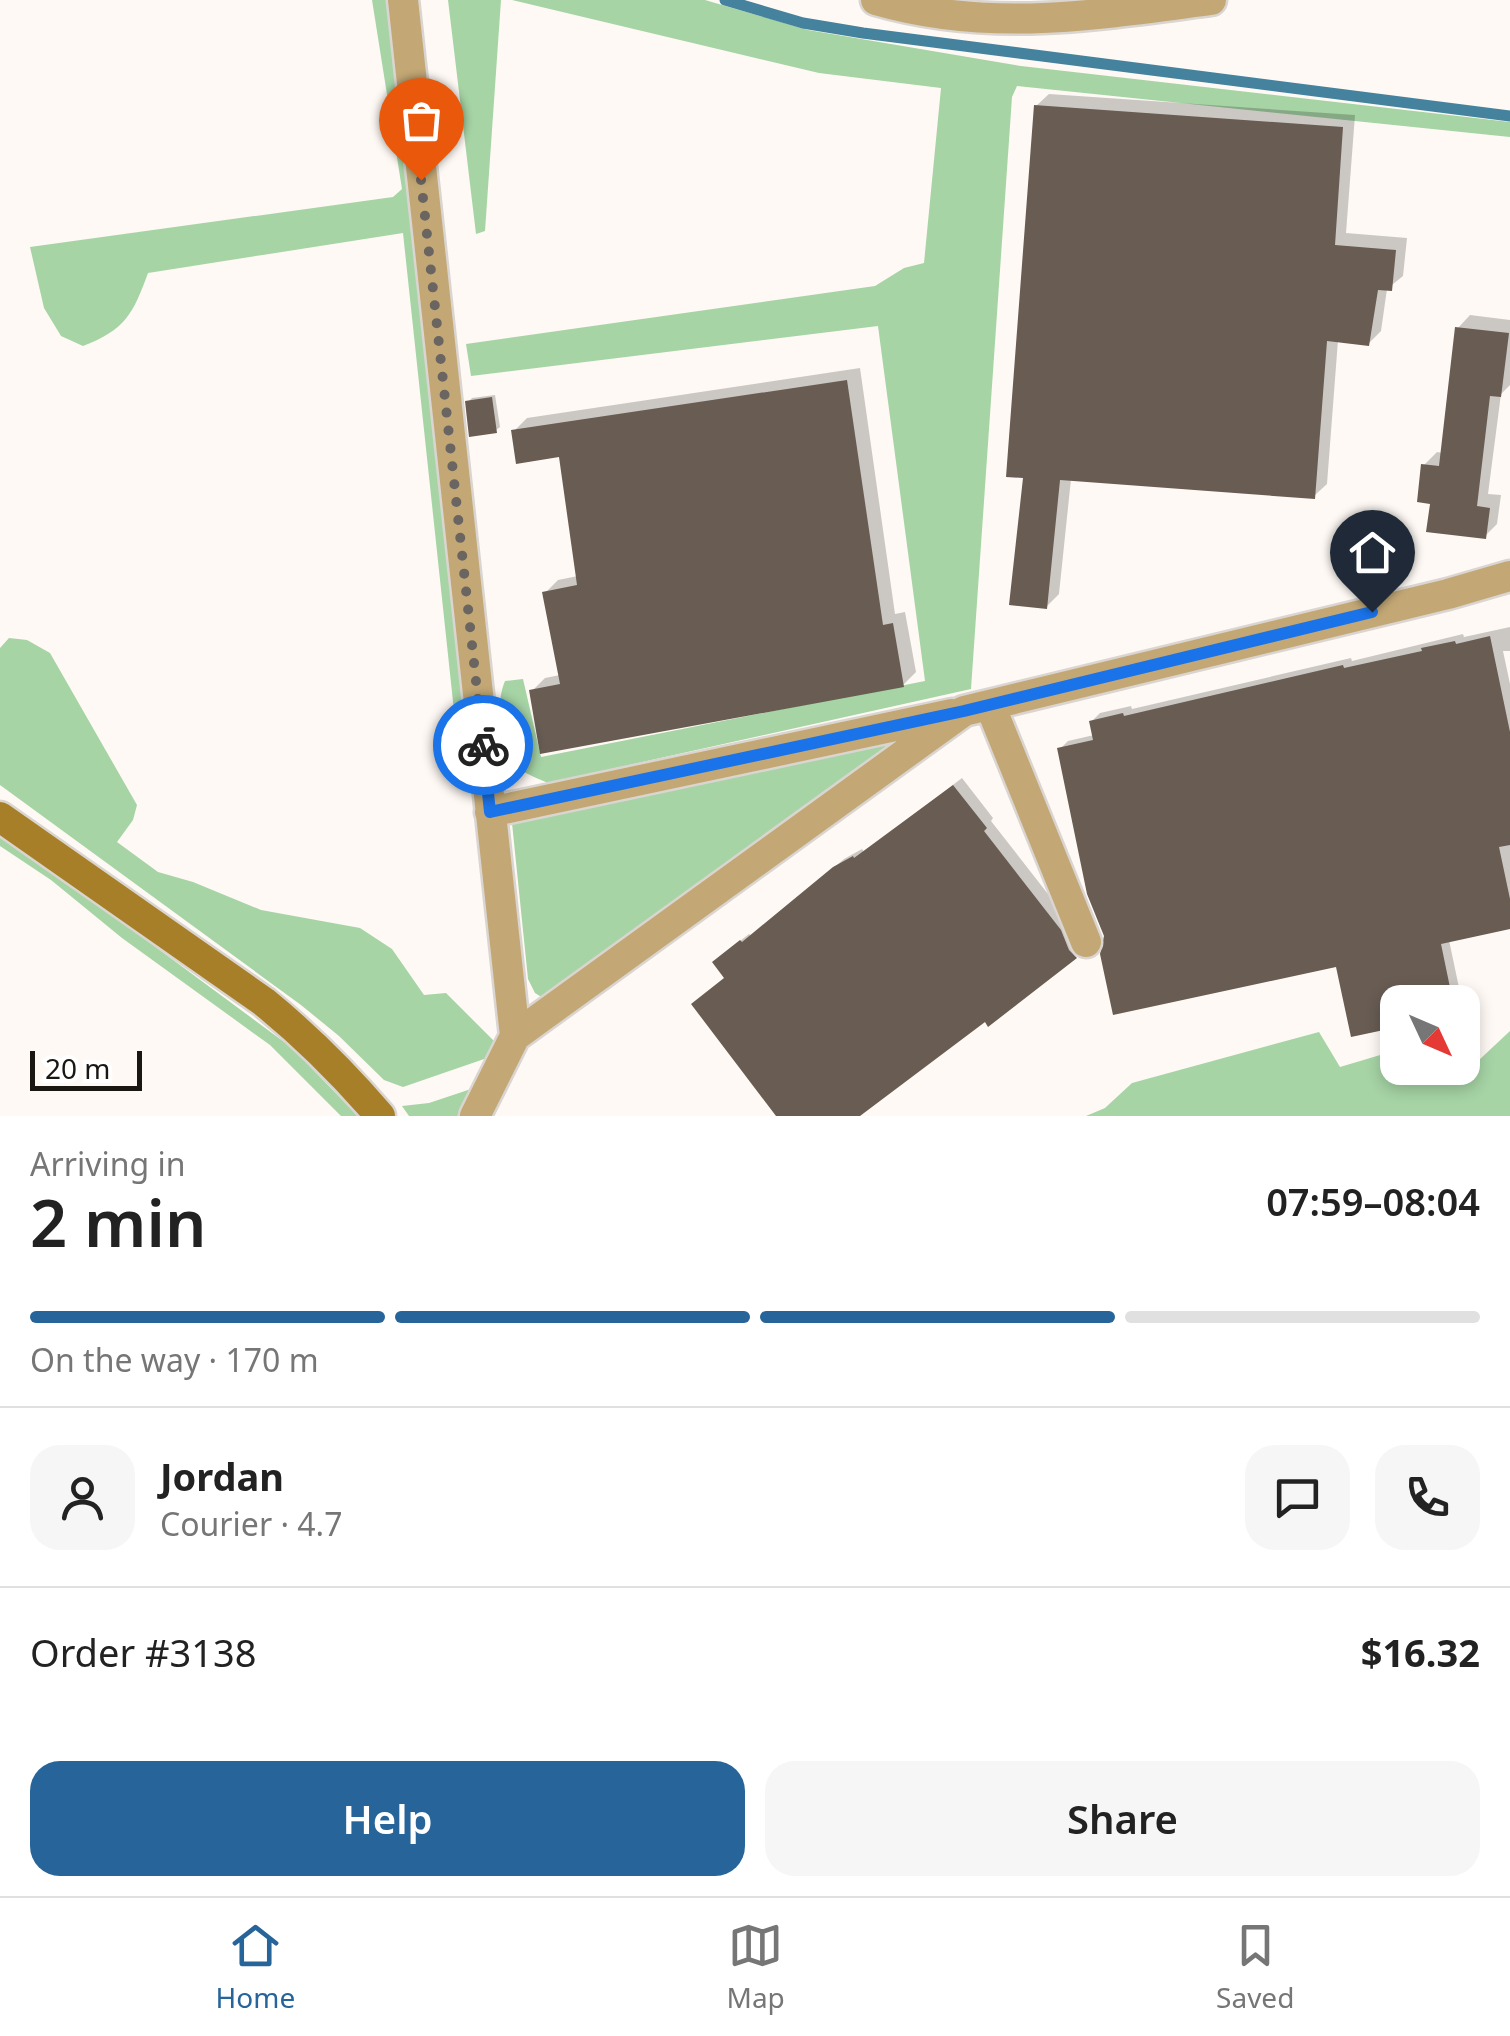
<!DOCTYPE html>
<meta charset="utf-8">
<style>
:root{--surface:#fff;--page:#f6f6f6;--text:#222;--muted:#767676;--line:#e0e0e0;--accent:#26649a}
body{margin:0;font-family:"Noto Sans",sans-serif;background:var(--page);color:var(--text);height:100vh;display:flex;flex-direction:column;font-size:38px;white-space:nowrap}
*{box-sizing:border-box;margin:0}
p{font-size:32px;color:var(--muted)}
.icon{flex:none;width:55px;height:55px;fill:none;stroke:currentColor;stroke-width:2;stroke-linecap:round;stroke-linejoin:round}
.map{position:relative;height:1116px;overflow:hidden}
.side{display:flex;flex-direction:column;background:var(--surface);flex:1}
.side>*{flex:none}
.needle{width:65px;rotate:134deg}
.buttons{position:absolute;left:1380px;top:985px;display:grid;gap:20px}
.buttons a{display:grid;place-items:center;width:100px;height:100px;border-radius:20px;background:var(--surface);box-shadow:0 5px 15px #0003;font-size:50px}
.scale{position:absolute;left:30px;bottom:25px;width:112px;box-sizing:border-box;padding-left:10px;border:5px solid #1a1612;border-top:0;font-size:28px;line-height:35px;white-space:nowrap;color:#1a1612;-webkit-text-stroke:8px #fff;paint-order:stroke}
.pin{position:absolute;display:grid;place-items:center;width:85px;height:85px;color:#fff;margin:-102px -42px;border-radius:50% 50% 50% 0;rotate:-45deg;box-shadow:0 0 10px #0007}
.pin .icon{rotate:45deg}
.courier{position:absolute;display:grid;place-items:center;width:100px;height:100px;margin:-50px;border:8px solid #1a73e8;border-radius:50%;background:#fff;color:#222;box-shadow:0 2px 12px #0007}
.head em{font-style:normal;font-weight:600}
.head div{display:flex;flex-direction:column-reverse}
.head{display:flex;align-items:center;justify-content:space-between;height:170px;padding:0 30px}
h1{font-size:65px;font-weight:600;line-height:75px}
.bar{display:grid;grid-template-columns:repeat(4,1fr);gap:15px 10px;align-content:center;height:120px;padding:0 30px}
.bar i{height:12px;border-radius:8px;background:var(--line)}
.bar .selected{background:var(--accent)}
.bar p{grid-column:span 4}
.line{display:flex;align-items:center;gap:25px;padding:0 30px;border-top:2px solid var(--line)}
.line div{flex:1}
.round{display:grid;place-items:center;flex:none;width:105px;height:105px;border-radius:30px;background:var(--page)}
.primary-button{display:flex;gap:20px;margin-top:auto;padding:20px 30px}
.primary-button a{flex:1;height:115px;border-radius:30px;background:var(--accent);color:#fff;font-size:40px;font-weight:600;line-height:115px;text-align:center}
.primary-button a+a{background:var(--page);color:var(--text)}
.tab-bar{display:flex;justify-content:space-around;align-items:center;height:140px;border-top:2px solid var(--line);background:var(--surface);font-size:28px;color:var(--muted)}
.tab-bar a{display:grid;justify-items:center;gap:5px}
.tab-bar .selected{color:var(--accent)}
.map>svg:first-child{display:block}
</style>
<div class="map">
<svg width="1510" height="1116" viewBox="0 0 1510 1116">
<rect width="100%" height="100%" fill="#fef9f4"/>
<path fill="#a6d4a5" d="M372 0H393L476 784 462 786 403 233 148 273C133 314 125 330 83 346L61 336 44 308 30 247 393 197 402 189Z
M448 0H501L485 231 476 234Z
M512 0H705L808 30 1021 66 1510 122V137L1017 86 1012 97 971 689 548 783C535 777 516 771 507 758 496 740 497 699 505 681L523 679 541 757 925 681 878 326 471 376 466 344 875 286 904 268 924 263 941 88 819 73Z
M9 638 27 640 50 653 137 805 133 820 117 842 158 872 193 882 261 910 360 928 392 949 424 995 446 993 497 1044 487 1058 403 1087 384 1080 339 1036 301 1005 0 785V648Z
M886 741 891 748 543 998 535 993 528 979 512 823 522 810Z
M0 832 291 1047 358 1116H341L270 1045 122 938 51 880 0 846Z
M1510 1031V1116H1086L1105 1108 1132 1083 1319 1032 1340 1067 1397 1050 1398 1068H1459L1463 1075Z
M477 1087 464 1116H409L402 1106 429 1103Z"/>
<path fill="#0003" d="M1049 94 1355 115 1346 233 1407 238 1403 276 1387 289 1381 331 1368 344 1338 340 1327 484 1314 496 1071 479 1059 594 1046 607 1026 476 1036 106Z
M1470 315 1510 320V385L1501 394 1488 494 1501 495 1497 524 1485 536 1433 501 1424 465 1437 452 1443 453 1458 328Z
M860 368 895 614 905 612 916 672 903 685 532 691 545 678 560 675 545 593 558 580 578 576 561 454 514 431 527 418Z
M495 395 500 427 496 430 468 402 472 398Z
M1510 627V651H1503L1510 684V927L1449 940 1462 1002H1398L1338 964 1106 936 1060 749 1068 741 1094 735 1091 722 1100 713 1131 706 1132 709 1351 658 1352 661 1463 634 1464 637Z
M962 778 993 818 991 821 1069 921 1083 948 856 1116H779L727 977 723 954 749 934 752 936 844 859 862 849 864 852Z"/>
<g fill="none" stroke-linecap="round" stroke-linejoin="round">
<path stroke="#44829e" stroke-width="11" d="M725 0 803 23 863 33 1510 116"/>
</g>
<path fill="#685c53" d="M1034 105 1343 127 1335 245 1396 250 1392 291 1378 290 1369 346 1327 341 1315 499 1060 480 1047 609 1009 605 1023 478 1006 477Z
M1455 327 1509 333 1501 397 1490 396 1477 506 1490 508 1486 539 1426 532 1430 504 1417 502 1421 464 1439 466Z
M847 380 883 625 893 623 904 687 540 754 529 690 560 684 542 592 577 585 559 457 516 464 511 430Z
M492 397 497 433 469 437 465 401Z
M1490 636 1510 732V845L1499 847 1510 899V929L1441 944 1453 1002H1398V1027L1351 1037 1336 967 1113 1015 1100 954 1104 936 1087 894 1057 748 1093 740 1089 721 1123 713 1124 716 1343 665 1344 668 1422 651 1421 648 1455 641 1456 644Z
M953 785 987 828 984 831 1061 930 1069 950 1077 958 988 1027 985 1022 860 1116H776L691 1004 724 978 712 962 740 940 742 942 833 867 853 856 854 858Z"/>
<g fill="none" stroke-linecap="round" stroke-linejoin="round">
<g stroke="#dad5d0" stroke-width="35">
<path id="street" d="M403 0 515 1036
M876 0C990 33 1096 15 1211 0
M990 705 1086 942
M490 812 952 714
M475 1116 515 1036 964 711 1448 594 1510 576"/>
</g>
<g stroke="#dad5d0" stroke-width="35">
<path id="secondary" d="M0 817 264 1002C307 1037 344 1074 380 1116"/>
</g>
<use href="#street" stroke="#c3a875" stroke-width="30"/>
<use href="#secondary" stroke="#a77f28" stroke-width="30"/>
</g>
<g fill="none" stroke-linecap="round" stroke-linejoin="round">
<path stroke="#6a6561" stroke-width="10" stroke-dasharray="0 18" d="M421 180 483 745"/>
<path stroke="#1a73e8" stroke-width="12" d="M483 745 490 812 964 711 1372 612"/>
</g>
</svg>
<div class="buttons">
<a><svg class="needle" viewBox="-14 -14 28 28"><path d="M0-13l5 13h-10z" fill="#e53935"/><path d="M0 13l5-13h-10z" fill="#767676"/></svg></a>
</div>
<div class="scale">20 m</div>
<div class="pin" style="left:421px;top:180px;background:#ea580c"><svg class="icon" aria-label="bag" viewBox="0 0 24 24"><path d="M5 8h14l-1 12H6zM9 8a3 3 0 0 1 6 0"/></svg></div>
<div class="pin" style="left:1372px;top:612px;background:#1f2937"><svg class="icon" aria-label="home" viewBox="0 0 24 24"><path d="M3 11l9-7 9 7M6 9v11h12V9"/></svg></div>
<div class="courier" style="left:483px;top:745px"><svg class="icon" aria-label="bike" viewBox="0 0 24 24"><circle cx="6" cy="16" r="4"/><circle cx="18" cy="16" r="4"/><path d="M6 16l4-8h5l3 8M10 8l3 8H6M13 5h3"/></svg></div>
</div>
<section class="side">
<div class="head"><div><h1>2 min</h1><p>Arriving in</p></div><em>07:59–08:04</em></div>
<div class="bar"><i class="selected"></i><i class="selected"></i><i class="selected"></i><i></i><p>On the way · 170 m</p></div>
<div class="line" style="height:180px"><a class="round"><svg class="icon" aria-label="person" viewBox="0 0 24 24"><circle cx="12" cy="8" r="4"/><path d="M4 21q1-7 8-7t8 7"/></svg></a><div><b>Jordan</b><p>Courier · 4.7</p></div><a class="round"><svg class="icon" aria-label="chat" viewBox="0 0 24 24"><path d="M4 5h16v11H9l-5 4z"/></svg></a><a class="round"><svg class="icon" aria-label="phone" viewBox="0 0 24 24"><path d="M5 4h4l2 5-3 2q2 4 5 5l2-3 5 2v4C11 20 4 13 5 4z"/></svg></a></div>
<div class="line" style="height:130px"><div>Order #3138</div><b>$16.32</b></div>
<div class="primary-button"><a>Help</a><a>Share</a></div>
</section>
<nav class="tab-bar">
<a class="selected"><svg class="icon" aria-label="home" viewBox="0 0 24 24"><path d="M3 11l9-7 9 7M6 9v11h12V9"/></svg>Home</a>
<a><svg class="icon" aria-label="map" viewBox="0 0 24 24"><path d="M3 6l6-2 6 2 6-2v14l-6 2-6-2-6 2zM9 4v14M15 6v14"/></svg>Map</a>
<a><svg class="icon" aria-label="saved" viewBox="0 0 24 24"><path d="M7 4h10v16l-5-4-5 4z"/></svg>Saved</a>
</nav>
